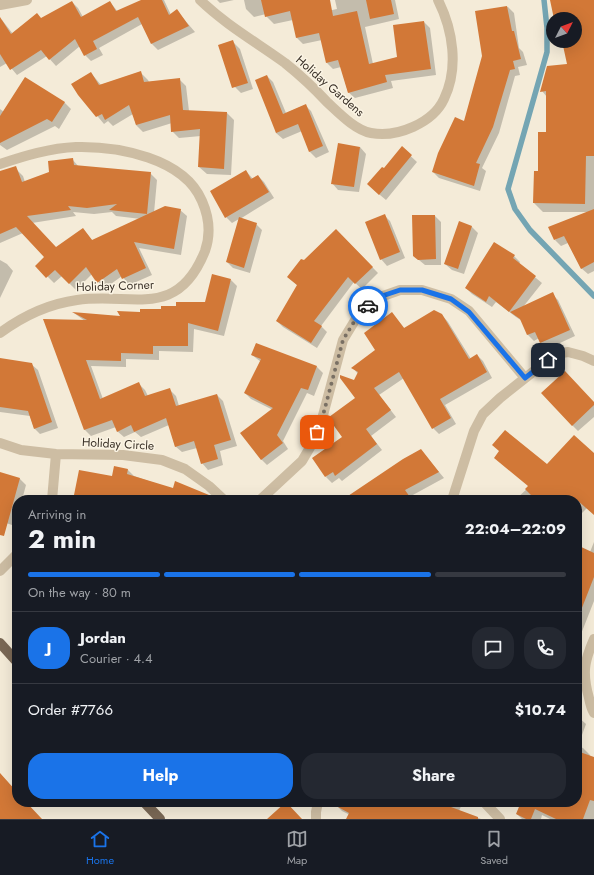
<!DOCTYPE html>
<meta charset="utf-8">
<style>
:root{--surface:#171b24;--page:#242831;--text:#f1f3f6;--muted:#9ea1a6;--line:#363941;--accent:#1a73e8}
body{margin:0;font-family:Jost,sans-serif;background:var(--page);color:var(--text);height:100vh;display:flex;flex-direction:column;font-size:15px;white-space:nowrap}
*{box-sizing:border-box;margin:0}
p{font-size:13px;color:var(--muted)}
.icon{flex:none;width:22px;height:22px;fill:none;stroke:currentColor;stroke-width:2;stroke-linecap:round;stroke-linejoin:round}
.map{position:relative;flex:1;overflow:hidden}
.panel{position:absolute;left:12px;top:495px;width:570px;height:312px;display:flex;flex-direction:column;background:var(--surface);border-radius:16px;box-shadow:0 4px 16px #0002}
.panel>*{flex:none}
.needle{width:26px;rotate:48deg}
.buttons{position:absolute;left:546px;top:12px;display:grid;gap:8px}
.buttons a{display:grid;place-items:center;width:36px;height:36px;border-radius:50%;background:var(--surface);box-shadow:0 4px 16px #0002;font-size:20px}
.pin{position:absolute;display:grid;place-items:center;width:34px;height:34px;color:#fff;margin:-17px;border-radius:8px;box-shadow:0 2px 6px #0006}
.courier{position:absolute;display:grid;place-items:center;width:40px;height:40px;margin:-20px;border:3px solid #1a73e8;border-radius:50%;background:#fff;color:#222;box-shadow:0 1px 5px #0007}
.headline em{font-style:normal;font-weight:700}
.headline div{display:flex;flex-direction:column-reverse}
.headline{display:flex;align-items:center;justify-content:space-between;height:68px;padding:0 16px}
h1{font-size:26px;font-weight:700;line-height:30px}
.bar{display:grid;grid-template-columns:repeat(4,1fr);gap:6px 4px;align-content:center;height:48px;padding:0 16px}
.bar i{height:5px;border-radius:3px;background:var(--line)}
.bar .selected{background:var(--accent)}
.bar p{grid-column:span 4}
.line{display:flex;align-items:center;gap:10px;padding:0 16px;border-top:1px solid var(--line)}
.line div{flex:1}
.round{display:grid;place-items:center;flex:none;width:42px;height:42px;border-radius:16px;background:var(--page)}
.primary-button{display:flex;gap:8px;margin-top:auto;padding:8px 16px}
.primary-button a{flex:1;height:46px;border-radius:16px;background:var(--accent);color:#fff;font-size:16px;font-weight:700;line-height:46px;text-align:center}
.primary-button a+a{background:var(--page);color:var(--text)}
.tab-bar{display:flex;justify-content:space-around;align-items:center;height:56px;border-top:1px solid var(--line);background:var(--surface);font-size:11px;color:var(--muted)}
.tab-bar a{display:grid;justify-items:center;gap:2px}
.tab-bar .selected{color:var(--accent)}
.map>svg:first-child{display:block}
</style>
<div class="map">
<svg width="594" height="819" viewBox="0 0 594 819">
<rect width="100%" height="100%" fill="#f4ebd8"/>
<path fill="#0003" fill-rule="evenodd" d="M143 0H164L171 15 177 11 195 32 158 50 152 44 142 24 99 48 103 55 91 61 85 55 80 46 56 66 47 56 17 75 7 63 0 67V21L2 20 13 34 72 2 78 8 83 17 110 2 118 12Z
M217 0H234L220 3Z
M244 0H300L304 16 337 9 335 0H395L399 19 365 27 373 64 398 57 424 22 430 28 436 75 391 81 393 88 355 98 348 92 341 67 333 69 327 63 322 40 303 44 297 38 293 20 274 24 266 16V14L254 17 246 9Z
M551 0H594V271L588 274 581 268 568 243 561 246 555 240 588 212H543L534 203 539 172 547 133V97L542 91 568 65 563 41H575V19H559Z
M508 7 514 13 519 48 523 52 527 65 518 67 520 75 515 76 499 133 482 168 486 171 480 191 439 178 433 172 464 123 483 56 477 11Z
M234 43 240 49 253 89 241 93 235 87 225 46Z
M91 73 101 85 141 73 148 80 149 82 179 79 186 86 189 111 227 113 234 120 231 175 207 174 199 167 201 136 179 138 172 131V123L143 132 136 125 133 114 113 126 108 121 104 124 79 94Z
M267 76 273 82 286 113 305 105 311 111 329 152 316 158 310 152 302 131 283 139 276 133Z
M64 102 71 109 59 129 55 126 7 150 0 145V109L4 112Z
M360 147 366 154 359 192 338 190 332 183Z
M402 148 417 162 386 200 374 190 384 170Z
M72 159 79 167 150 173 157 180 154 213 180 210 187 216 181 255 139 248 152 275 129 285 122 276 104 289 92 274 76 290 62 276 54 283 37 266 46 258 23 233 0 243V176L16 169 23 176 25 182 50 173ZM73 212 94 214 112 212 116 216 141 219 93 241 83 229 56 248 32 223 76 216Z
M246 171 253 179 258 176 264 182 274 198 240 219 256 224 262 230 250 273 233 268 227 262 239 219 232 223 226 217Z
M384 215 390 221 405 258 387 266 381 259Z
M435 216 441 222V265H425L414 256Z
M460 223 472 227 478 233 464 274 452 270 445 264Z
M336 230 378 273 362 289 354 282 321 326 327 332 317 348 283 327 277 321 298 286 288 277Z
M494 244 514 256 520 262 519 264 542 283 523 307 552 294 558 300 575 336 547 349 541 343 539 338 534 341 528 335 522 321 516 317 496 302 492 307 472 294 466 288Z
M0 260 7 264 13 271 0 298Z
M231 280 237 286 224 336 194 329 193 352 159 351V360L126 359V367L91 366 103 399 139 384 145 390 148 396 170 390 176 396 179 406 217 395 223 401 237 446 220 451 223 465 208 470 202 463 197 448 182 452 175 446 169 425 141 437 135 432 124 437 117 431 116 427 91 436 85 430V321L74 313 122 317 205 303Z
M392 313 405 329 442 315 448 322 471 359 477 355 483 361 492 378 445 405 456 424 439 434 433 428 404 378 379 395 396 417 371 436 382 450 342 481 339 478 332 483 326 477 343 438 357 398 354 381 358 374 353 368 376 350Z
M256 344 317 367 323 373 314 396 307 393 283 441 288 449 267 465 261 459 273 410 251 399 245 393 261 362 252 355Z
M0 359 31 364 38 370 58 428 40 434 34 428 30 416 0 412Z
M594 403V417L578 431 572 425Z
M421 450 444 478 411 496 413 500H354Z
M594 455V514L587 508 577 518V500H515L529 487 547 466Z
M115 468 128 470 134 476 204 500H74L113 478Z
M0 473 20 479 26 485 22 500H17V517L15 526 0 521Z
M594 542V601L581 634 577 633V546L590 552Z
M577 716 586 724 578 746 583 748 590 755 589 757 594 758V819H550L542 815 541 819H522L517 814 523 802H577Z
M338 802H375L398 819H348L350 815 342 811 336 805Z
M420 802H460L462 804 459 811 481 819H429Z"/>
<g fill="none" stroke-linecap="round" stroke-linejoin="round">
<path stroke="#74a5b3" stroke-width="5.5" d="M544 0 547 28V52L508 189 515 209 530 230 594 296"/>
</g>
<path fill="#d27837" d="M141 0H162L169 15 177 9 189 26 151 44 138 17 93 41 97 49 84 56 75 39 49 60 41 50 10 70 0 54V17L11 34 37 13 41 18 72 1 81 17 110 1 116 11Z
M261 0H330L333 16 357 11 369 64 397 57 393 25 424 21 431 69 385 75 387 82 348 93 338 60 326 63 319 33 296 38 290 11 265 17Z
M366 0H391L394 14 370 19Z
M550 0H594V156H586L585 204 533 203 534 171H538V132H546V91L540 92 547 66 567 64 562 41H575V19H554Z
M507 6 512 31H514L521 59 513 61 515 69 510 70 493 127 476 163 480 164 474 186 432 172 438 153 455 117 464 121 482 56 475 11Z
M233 40 248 83 232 88 218 45Z
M141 71 144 82 180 78 183 110 227 112 224 169 198 167 200 129 171 132 170 115 136 125 129 105 105 120 102 114 96 117 78 95 71 84 91 72 99 85Z
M267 75 283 114 306 104 323 146 309 152 298 124 276 133 255 80Z
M25 77 65 102 52 122 47 119 0 143V116Z
M338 143 360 147 354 187 331 184Z
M402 146 412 155 379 195 367 184 382 167 384 168Z
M73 158 74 165 151 172 147 214 109 210 117 204 87 208 68 206 71 210 27 216 56 247 83 228 92 240 165 206 181 209 174 249 134 242 146 268 122 279 117 269 97 283 86 267 69 284 55 270 46 278 35 266 44 257 16 227 0 234V171L16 166 22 182 49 172 48 161Z
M246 170 251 179 258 175 269 192 225 218 210 191Z
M594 209V262L581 269 564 236 554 240 548 227Z
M385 214 400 252 380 260 365 222Z
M412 215H435L436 259 418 260 413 256Z
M239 217 257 223 244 268 226 262Z
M459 221 472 226 458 269 444 264Z
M336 229 373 267 355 284 348 277 314 321 322 326 311 343 276 321 297 285 287 277 301 259 304 260Z
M494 242 515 255 513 258 536 276 509 312 489 296 486 302 465 288Z
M212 274 231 279 218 331 188 323V346H153V354L121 353V361L86 360 100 399 139 382 145 396 170 388 176 406 217 394 231 440 214 445 218 459 201 464 194 441 175 447 166 418 134 432 131 425 117 432 112 420 84 430 43 319 87 320 72 312 120 316 117 311 140 312V309H161V306H176V302H205Z
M553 292 570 330 540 343 535 332 527 335 520 319 510 312Z
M434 310 442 314 469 359 477 354 487 372 440 399 451 418 432 429 399 372 374 388 391 410 366 429 377 444 335 476 333 472 325 477 312 458 342 437 329 419V417L355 398 340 378V375L354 380 358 372 351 368 375 350 364 333 392 312 404 328Z
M256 343 317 366 308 390 301 388 277 435 283 443 261 460 240 433 273 408 244 393 261 359 251 355Z
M0 358 32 363 52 422 34 429 28 411 0 407Z
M565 371 594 402V405L572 426 541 393Z
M505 430 547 464 574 435 594 453V515L577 500H536L525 489 528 486 494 458 499 451 492 445Z
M421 449 439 472 405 490 412 500H342L403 459Z
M114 466 128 469 127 474 173 488 175 481 209 495 214 500H73L79 470 112 476Z
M0 472 20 478 4 536 0 535Z
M577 545 594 553V577L578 618H577Z
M577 751 594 757V801L590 800 583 819H556L535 809 531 819H526L516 814 521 802H520H577Z
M0 773 17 792V802H26L42 819H0Z
M286 802 302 819H267Z
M329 802H453L451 807 478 817V819H346L349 813Z"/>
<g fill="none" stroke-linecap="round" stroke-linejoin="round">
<path stroke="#cdbda3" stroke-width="10" d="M200 0C226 25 256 42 285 63 300 75 314 88 327 102 339 113 355 130 371 133 397 138 433 123 444 99 459 68 453 30 438 0
M0 5 27 0
M0 164C24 156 50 148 76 147 118 146 184 158 202 201 209 217 211 234 205 251 177 321 132 292 77 300 48 304 23 316 0 333
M0 443 21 450 56 454 123 455 162 460 185 469 209 486 224 500
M52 500 56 454
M260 500 302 461 312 444 322 419 343 340 357 317 367 306 383 296 400 290H422L451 299 469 311 525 378
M452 500 474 431 483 414 500 398 548 360 562 353 568 352 583 356 594 361
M0 571 17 554
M594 639C584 662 582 673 589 698 590 703 591 708 594 713
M484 802 500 819
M316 819V812L318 802"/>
<path stroke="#7a6855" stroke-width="10" d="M0 643 17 662
M144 802 160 819"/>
</g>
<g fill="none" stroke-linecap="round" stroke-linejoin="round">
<path stroke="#797064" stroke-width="4" stroke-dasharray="0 7.2" d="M317 432 322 419 343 340 357 317 368 306"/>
<path stroke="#1a73e8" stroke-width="5" d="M368 306 382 296 400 290H422L451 299 469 312 525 378 548 360"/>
</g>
<g text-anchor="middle" stroke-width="3" stroke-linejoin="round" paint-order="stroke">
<g font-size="12" fill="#372e25" stroke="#fbf4e4">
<text transform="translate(330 86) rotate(41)" y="4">Holiday Gardens</text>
<text transform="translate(115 286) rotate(-2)" y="4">Holiday Corner</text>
<text transform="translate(118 444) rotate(3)" y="4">Holiday Circle</text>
</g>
</g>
</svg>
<div class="buttons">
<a><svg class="needle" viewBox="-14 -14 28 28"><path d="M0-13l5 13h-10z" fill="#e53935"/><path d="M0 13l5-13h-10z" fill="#9ea1a6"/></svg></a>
</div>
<div class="pin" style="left:317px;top:432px;background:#ea580c"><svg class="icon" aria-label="bag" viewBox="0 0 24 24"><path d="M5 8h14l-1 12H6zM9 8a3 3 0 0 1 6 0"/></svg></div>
<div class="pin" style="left:548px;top:360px;background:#1f2937"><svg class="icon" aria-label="home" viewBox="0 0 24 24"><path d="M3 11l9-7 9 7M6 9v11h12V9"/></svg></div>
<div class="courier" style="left:368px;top:306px"><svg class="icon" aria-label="car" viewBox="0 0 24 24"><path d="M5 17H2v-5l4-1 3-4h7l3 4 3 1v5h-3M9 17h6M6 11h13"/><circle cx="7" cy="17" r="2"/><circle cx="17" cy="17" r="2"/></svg></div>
<section class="panel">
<div class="headline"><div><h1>2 min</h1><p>Arriving in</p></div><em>22:04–22:09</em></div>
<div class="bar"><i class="selected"></i><i class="selected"></i><i class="selected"></i><i></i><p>On the way · 80 m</p></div>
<div class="line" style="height:72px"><b class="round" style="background:var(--accent);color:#fff">J</b><div><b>Jordan</b><p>Courier · 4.4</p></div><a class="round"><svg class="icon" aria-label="chat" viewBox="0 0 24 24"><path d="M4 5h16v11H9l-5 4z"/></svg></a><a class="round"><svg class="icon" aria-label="phone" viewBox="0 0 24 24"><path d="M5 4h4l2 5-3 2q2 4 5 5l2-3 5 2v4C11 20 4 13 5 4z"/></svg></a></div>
<div class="line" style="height:52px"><div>Order #7766</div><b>$10.74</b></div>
<div class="primary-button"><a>Help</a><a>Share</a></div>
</section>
</div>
<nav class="tab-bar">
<a class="selected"><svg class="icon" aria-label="home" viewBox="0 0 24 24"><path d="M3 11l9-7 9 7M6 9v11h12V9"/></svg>Home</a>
<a><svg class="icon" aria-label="map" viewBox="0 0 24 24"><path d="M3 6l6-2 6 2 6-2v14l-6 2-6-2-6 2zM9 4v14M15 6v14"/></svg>Map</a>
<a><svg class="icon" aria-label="saved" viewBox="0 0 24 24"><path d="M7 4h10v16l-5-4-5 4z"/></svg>Saved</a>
</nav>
